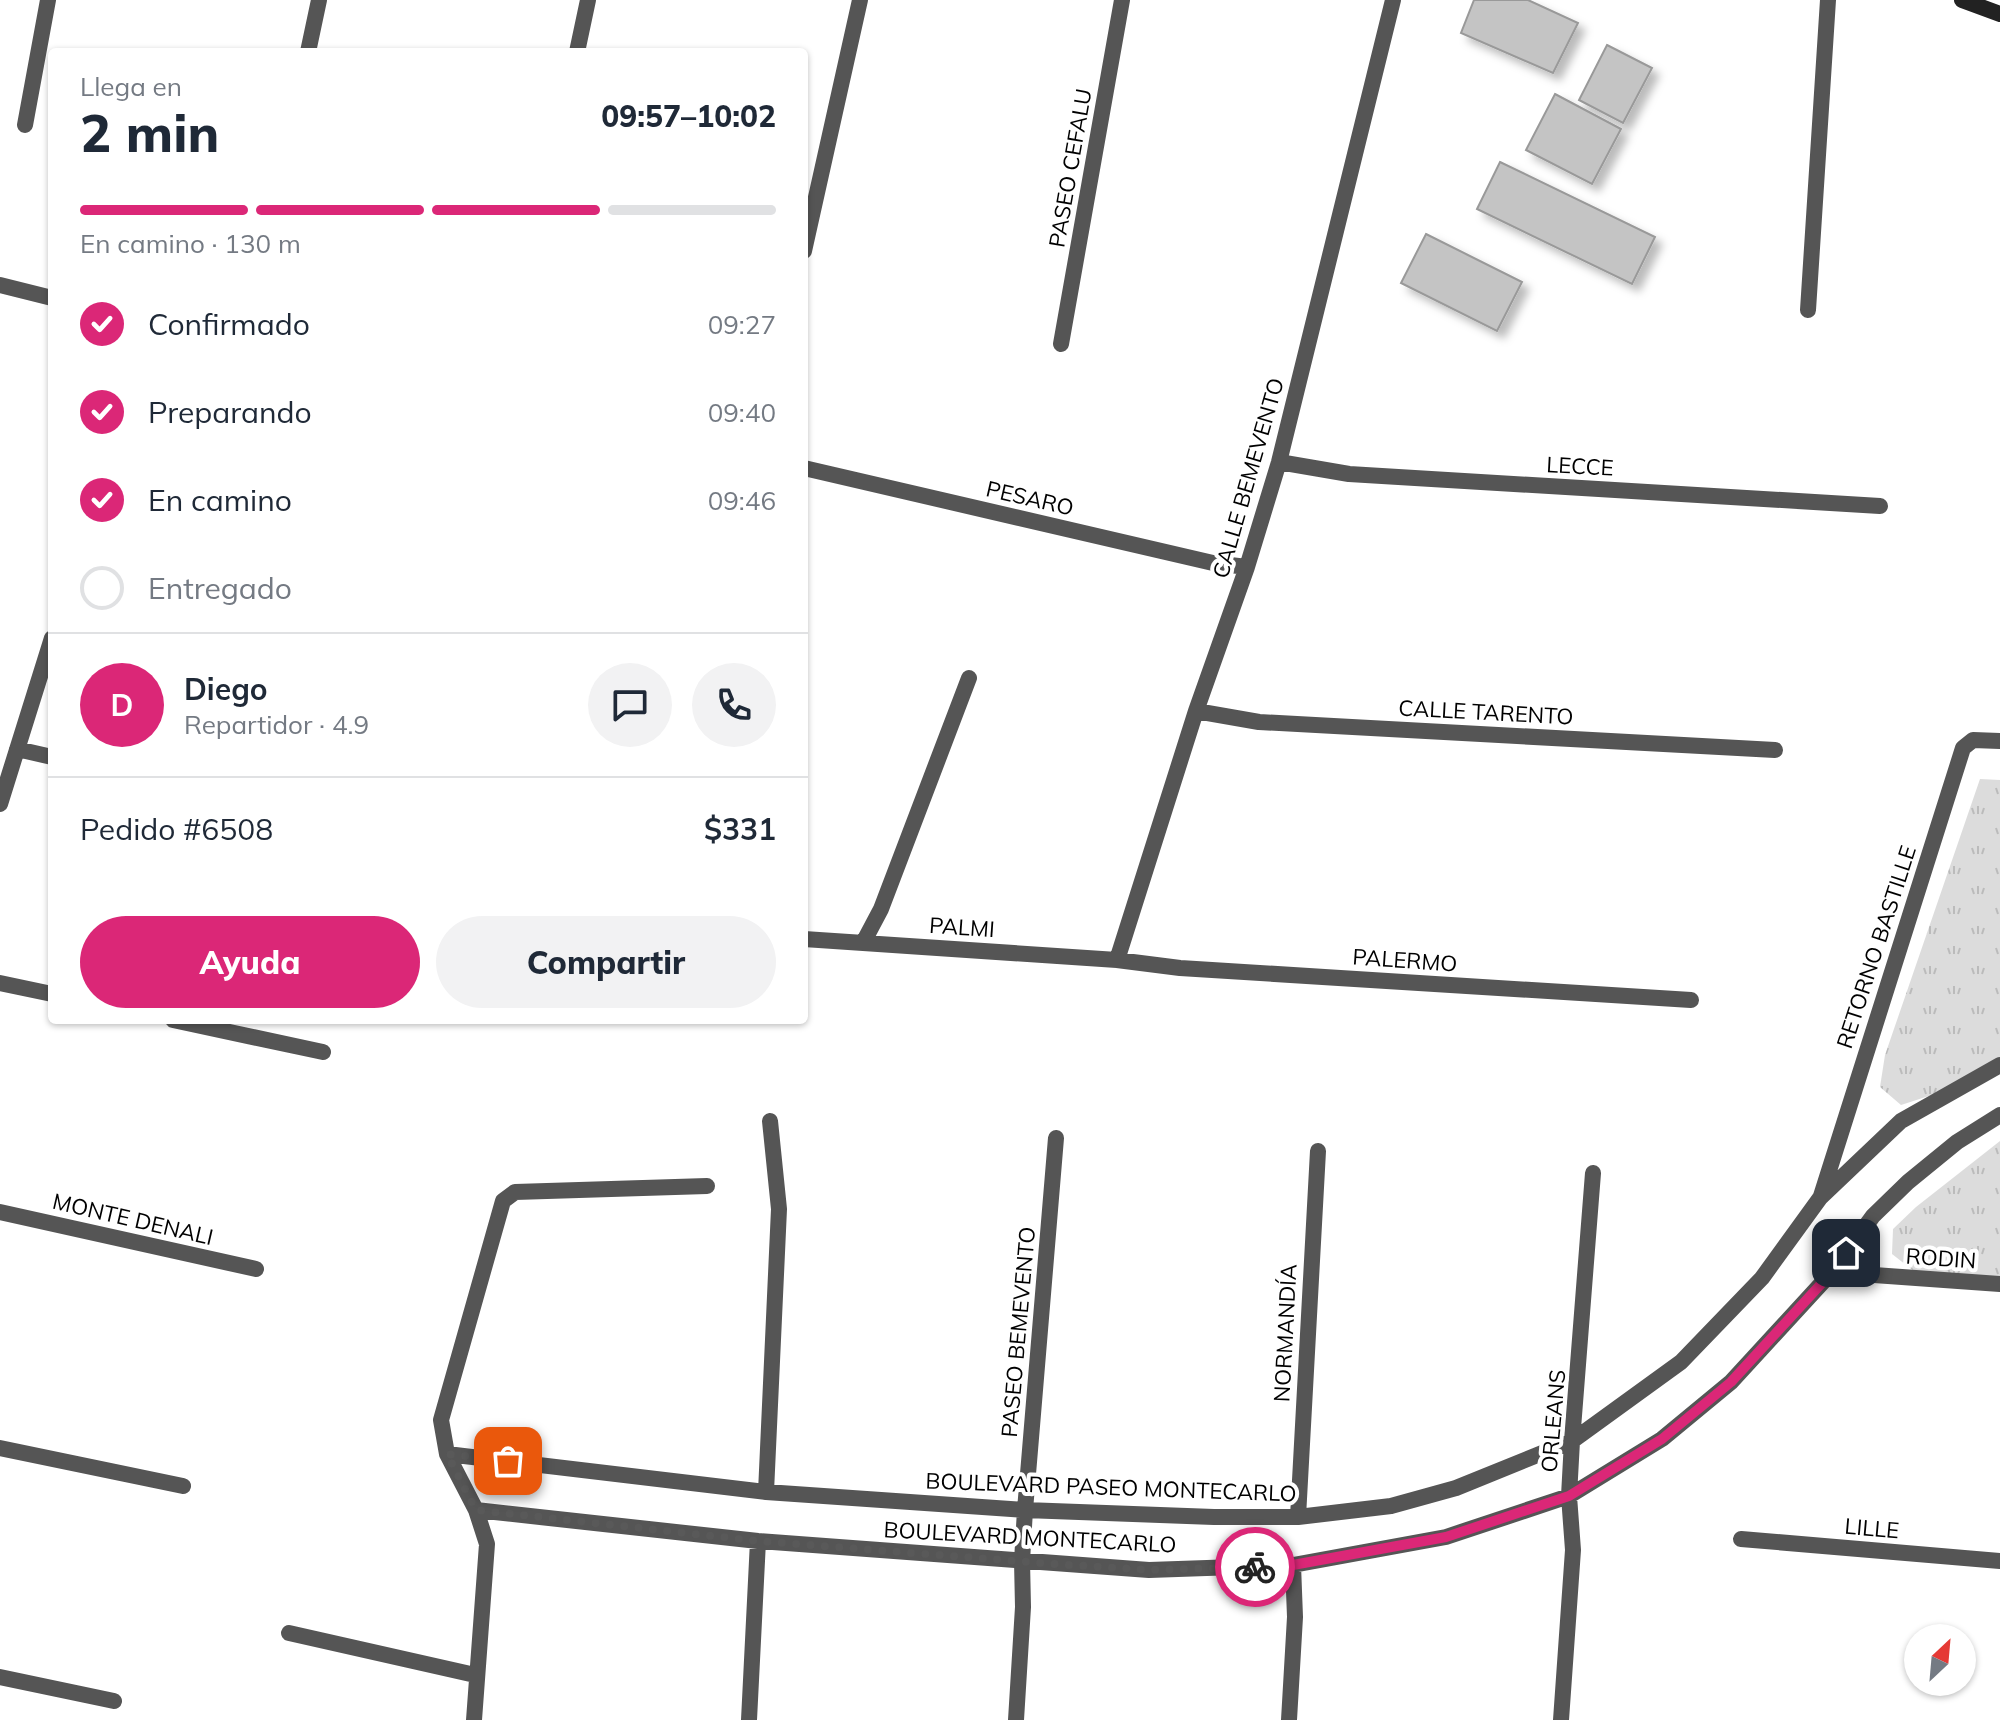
<!DOCTYPE html>
<html lang="es">
<meta charset="utf-8">
<style>
:root{--surface:#fff;--page:#f2f2f3;--text:#1f2937;--muted:#747a83;--line:#e0e1e3;--accent:#db2777}
body{margin:0;font-family:Mulish,sans-serif;background:var(--page);color:var(--text);height:100vh;display:flex;flex-direction:column;font-size:30px;white-space:nowrap}
*{box-sizing:border-box;margin:0}
p{font-size:26px;color:var(--muted)}
.icon{flex:none;width:44px;height:44px;fill:none;stroke:currentColor;stroke-width:2;stroke-linecap:round;stroke-linejoin:round}
.map{position:relative;flex:1;overflow:hidden}
.sheet{position:absolute;left:48px;top:48px;width:760px;height:976px;display:flex;flex-direction:column;background:var(--surface);border-radius:8px;box-shadow:0 2px 6px #0004}
.sheet>*{flex:none}
.needle{width:52px;rotate:26deg}
.buttons{position:absolute;left:1904px;top:1624px;display:grid;gap:16px}
.buttons a{display:grid;place-items:center;width:72px;height:72px;border-radius:50%;background:var(--surface);box-shadow:0 2px 6px #0004;font-size:40px}
.pin{position:absolute;display:grid;place-items:center;width:68px;height:68px;color:#fff;margin:-34px;border-radius:16px;box-shadow:0 4px 12px #0006}
.courier{position:absolute;display:grid;place-items:center;width:80px;height:80px;margin:-40px;border:6px solid #db2777;border-radius:50%;background:#fff;color:#222;box-shadow:0 2px 10px #0007}
.summary em{font-style:normal;font-weight:800}
.summary div{display:flex;flex-direction:column-reverse}
.summary{display:flex;align-items:center;justify-content:space-between;height:136px;padding:0 32px}
h1{font-size:52px;font-weight:800;line-height:60px}
.bar{display:grid;grid-template-columns:repeat(4,1fr);gap:12px 8px;align-content:center;height:96px;padding:0 32px}
.bar i{height:10px;border-radius:6px;background:var(--line)}
.bar .current{background:var(--accent)}
.bar p{grid-column:span 4}
.line{display:flex;align-items:center;gap:20px;padding:0 32px;border-top:2px solid var(--line)}
.line div{flex:1}
.round{display:grid;place-items:center;flex:none;width:84px;height:84px;border-radius:42px;background:var(--page)}
ol{padding:0 32px;list-style:none}
li{display:flex;align-items:center;gap:24px;height:88px}
li p{margin-inline-start:auto}
li .icon{padding:8px;border-radius:50%;background:var(--accent);color:#fff;stroke-width:4}
li:last-child{color:var(--muted)}
li i{width:44px;height:44px;border:4px solid var(--line);border-radius:50%}
.action{display:flex;gap:16px;margin-top:auto;padding:16px 32px}
.action a{flex:1;height:92px;border-radius:48px;background:var(--accent);color:#fff;font-size:32px;font-weight:800;line-height:92px;text-align:center}
.action a+a{background:var(--page);color:var(--text)}
.map>svg:first-child{display:block}
</style>
<div class="map">
<svg width="2000" height="1720" viewBox="0 0 2000 1720">
<defs>
<pattern id="park-tufts" width="24" height="20" patternUnits="userSpaceOnUse" patternTransform="scale(2)"><rect width="24" height="20" fill="#dcdcdc"/><path d="M3 7l-1-3M5 7V3M7 7l1-3M15 17l-1-3M17 17v-4M19 17l1-3" fill="none" stroke="#bbb"/></pattern>
<filter id="shadow"><feDropShadow dx="7" dy="7" stdDeviation="4" flood-color="#0004"/></filter>
</defs>
<rect width="100%" height="100%" fill="#fff"/>
<path fill="url(#park-tufts)" d="M1980 779 2000 780V1061L1938 1093 1901 1105 1880 1087 1885 1055Z
M2000 1141V1277L1915 1272 1892 1254 1893 1229 1916 1207Z"/>
<path fill="#c4c4c4" stroke="#999" stroke-width="2" filter="url(#shadow)" d="M1474 0H1528L1578 23 1553 73 1461 33Z
M1607 45 1652 68 1623 123 1579 100Z
M1555 94 1621 129 1592 184 1526 150Z
M1500 162 1655 237 1632 284 1477 209Z
M1426 234 1522 282 1497 331 1401 283Z"/>
<g fill="none" stroke-linecap="round" stroke-linejoin="round">
<path stroke="#555" stroke-width="16" d="M308 52 319 0
M577 52 588 0
M25 125 48 0
M804 251 860 0
M0 285 52 298
M1808 310 1828 0
M1061 344 1122 0
M1279 462 1349 474 1880 506
M804 468 1213 563 1247 567
M1196 711 1259 722 1775 750
M17 749 52 757
M0 804 52 638
M804 939 1117 960 1180 968 1691 1000
M863 943 881 909 969 678
M1117 960 1196 711 1247 567 1279 462 1393 0
M0 983 52 994
M173 1020 323 1052
M1821 1196 1963 748 1973 740 2000 741
M0 1212 256 1269
M1832 1272 2000 1284
M0 1448 183 1486
M447 1454 766 1492 1025 1510 1214 1517H1298L1391 1506 1456 1488 1572 1441 1681 1362 1762 1278 1820 1198 1901 1121 2000 1065
M766 1492 779 1209 770 1121
M476 1510 758 1541 1149 1570 1293 1565 1446 1537 1569 1496 1662 1439 1731 1382 1832 1272 1873 1216 1908 1182 1957 1142 2000 1115
M1298 1517 1318 1151
M1741 1539 2000 1561
M289 1633 475 1675
M0 1677 114 1701
M474 1720 487 1544 476 1510 447 1454 441 1420 503 1201 515 1192 707 1186
M749 1720 758 1541
M1016 1720 1023 1607 1022 1561 1025 1510 1056 1138
M1289 1720 1295 1617 1293 1565
M1561 1720 1573 1550 1569 1496 1572 1441 1593 1173"/>
<path stroke="#222" stroke-width="16" d="M1962 0 2000 14"/>
</g>
<g fill="none" stroke-linecap="round" stroke-linejoin="round">
<path stroke="#595959" stroke-width="8" stroke-dasharray="0 14.4" d="M508 1461 447 1454 476 1510 758 1541 1054 1564 1149 1570 1255 1567"/>
<path stroke="#db2777" stroke-width="10" d="M1255 1567 1293 1565 1446 1537 1569 1496 1662 1439 1731 1382 1832 1272 1846 1253"/>
</g>
<g text-anchor="middle" stroke-width="8" stroke-linejoin="round" paint-order="stroke">
<g font-size="22" fill="#000" stroke="#fff">
<text transform="translate(1070 168) rotate(-80)" y="8">PASEO CEFALU</text>
<text transform="translate(1580 466) rotate(3)" y="8">LECCE</text>
<text transform="translate(1248 478) rotate(-74)" y="8">CALLE BEMEVENTO</text>
<text transform="translate(1030 498) rotate(13)" y="8">PESARO</text>
<text transform="translate(1486 712) rotate(3)" y="8">CALLE TARENTO</text>
<text transform="translate(962 927) rotate(4)" y="8">PALMI</text>
<text transform="translate(1876 947) rotate(-72)" y="8">RETORNO BASTILLE</text>
<text transform="translate(1405 960) rotate(4)" y="8">PALERMO</text>
<text transform="translate(133 1219) rotate(13)" y="8">MONTE DENALI</text>
<text transform="translate(1941 1258) rotate(4)" y="8">RODIN</text>
<text transform="translate(1018 1332) rotate(-85)" y="8">PASEO BEMEVENTO</text>
<text transform="translate(1285 1333) rotate(-87)" y="8">NORMANDÍA</text>
<text transform="translate(1553 1421) rotate(-85)" y="8">ORLEANS</text>
<text transform="translate(1111 1487) rotate(2)" y="8">BOULEVARD PASEO MONTECARLO</text>
<text transform="translate(1872 1528) rotate(5)" y="8">LILLE</text>
<text transform="translate(1030 1537) rotate(3)" y="8">BOULEVARD MONTECARLO</text>
</g>
</g>
</svg>
<div class="buttons">
<a><svg class="needle" viewBox="-14 -14 28 28"><path d="M0-13l5 13h-10z" fill="#e53935"/><path d="M0 13l5-13h-10z" fill="#747a83"/></svg></a>
</div>
<div class="pin" style="left:508px;top:1461px;background:#ea580c"><svg class="icon" aria-label="bag" viewBox="0 0 24 24"><path d="M5 8h14l-1 12H6zM9 8a3 3 0 0 1 6 0"/></svg></div>
<div class="pin" style="left:1846px;top:1253px;background:#1f2937"><svg class="icon" aria-label="home" viewBox="0 0 24 24"><path d="M3 11l9-7 9 7M6 9v11h12V9"/></svg></div>
<div class="courier" style="left:1255px;top:1567px"><svg class="icon" aria-label="bike" viewBox="0 0 24 24"><circle cx="6" cy="16" r="4"/><circle cx="18" cy="16" r="4"/><path d="M6 16l4-8h5l3 8M10 8l3 8H6M13 5h3"/></svg></div>
<section class="sheet">
<div class="summary"><div><h1>2 min</h1><p>Llega en</p></div><em>09:57–10:02</em></div>
<div class="bar"><i class="current"></i><i class="current"></i><i class="current"></i><i></i><p>En camino · 130 m</p></div>
<ol>
<li><svg class="icon" aria-label="check" viewBox="0 0 24 24"><path d="M5 12l5 5 9-10"/></svg>Confirmado<p>09:27</p></li>
<li><svg class="icon" aria-label="check" viewBox="0 0 24 24"><path d="M5 12l5 5 9-10"/></svg>Preparando<p>09:40</p></li>
<li><svg class="icon" aria-label="check" viewBox="0 0 24 24"><path d="M5 12l5 5 9-10"/></svg>En camino<p>09:46</p></li>
<li><i></i>Entregado</li>
</ol>
<div class="line" style="height:144px"><b class="round" style="background:var(--accent);color:#fff">D</b><div><b>Diego</b><p>Repartidor · 4.9</p></div><a class="round"><svg class="icon" aria-label="chat" viewBox="0 0 24 24"><path d="M4 5h16v11H9l-5 4z"/></svg></a><a class="round"><svg class="icon" aria-label="phone" viewBox="0 0 24 24"><path d="M5 4h4l2 5-3 2q2 4 5 5l2-3 5 2v4C11 20 4 13 5 4z"/></svg></a></div>
<div class="line" style="height:104px"><div>Pedido #6508</div><b>$331</b></div>
<div class="action"><a>Ayuda</a><a>Compartir</a></div>
</section>
</div>
